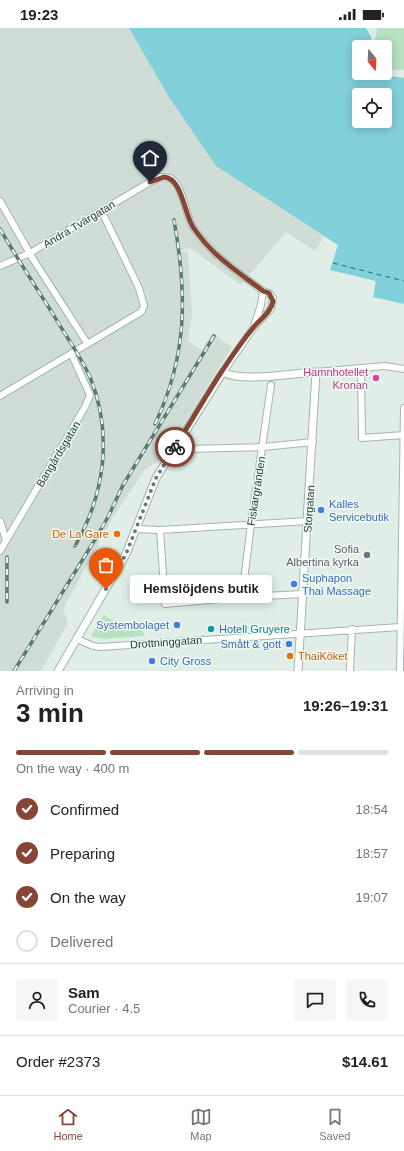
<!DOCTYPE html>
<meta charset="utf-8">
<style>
:root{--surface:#fff;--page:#f6f6f6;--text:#222;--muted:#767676;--line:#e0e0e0;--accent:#854635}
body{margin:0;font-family:Helvetica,sans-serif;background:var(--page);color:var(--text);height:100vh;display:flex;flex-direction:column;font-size:15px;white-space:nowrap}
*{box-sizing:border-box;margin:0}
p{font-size:13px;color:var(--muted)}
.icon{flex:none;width:22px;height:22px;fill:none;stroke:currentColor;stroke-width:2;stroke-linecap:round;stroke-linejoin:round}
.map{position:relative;height:643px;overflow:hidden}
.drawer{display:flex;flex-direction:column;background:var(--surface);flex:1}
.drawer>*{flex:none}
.needle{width:26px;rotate:162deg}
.controls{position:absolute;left:352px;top:12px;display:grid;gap:8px}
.controls a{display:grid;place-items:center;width:40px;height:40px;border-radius:4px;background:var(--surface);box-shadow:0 2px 10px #0003;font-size:20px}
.pin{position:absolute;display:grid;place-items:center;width:34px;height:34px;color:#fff;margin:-41px -17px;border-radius:50% 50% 50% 0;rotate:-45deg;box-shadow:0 0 4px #0007}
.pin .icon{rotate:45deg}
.courier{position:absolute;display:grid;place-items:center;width:40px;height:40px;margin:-20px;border:3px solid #854635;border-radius:50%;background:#fff;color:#222;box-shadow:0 1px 5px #0007}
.bubble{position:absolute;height:28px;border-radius:4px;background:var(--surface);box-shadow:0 2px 10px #0003;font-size:13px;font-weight:700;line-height:28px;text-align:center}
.headline em{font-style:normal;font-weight:700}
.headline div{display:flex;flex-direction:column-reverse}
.headline{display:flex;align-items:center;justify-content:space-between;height:68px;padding:0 16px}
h1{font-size:26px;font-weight:700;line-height:30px}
.bar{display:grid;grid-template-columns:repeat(4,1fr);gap:6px 4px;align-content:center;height:48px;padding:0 16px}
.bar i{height:5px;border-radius:3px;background:var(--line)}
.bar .current{background:var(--accent)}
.bar p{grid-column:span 4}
.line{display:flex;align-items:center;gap:10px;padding:0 16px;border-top:1px solid var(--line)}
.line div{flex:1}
.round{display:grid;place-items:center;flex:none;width:42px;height:42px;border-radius:4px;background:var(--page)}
ol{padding:0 16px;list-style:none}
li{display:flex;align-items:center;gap:12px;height:44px}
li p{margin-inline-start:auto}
li .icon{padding:4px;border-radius:50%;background:var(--accent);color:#fff;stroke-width:4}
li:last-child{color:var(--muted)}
li i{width:22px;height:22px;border:2px solid var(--line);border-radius:50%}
.status{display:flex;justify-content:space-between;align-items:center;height:28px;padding:0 20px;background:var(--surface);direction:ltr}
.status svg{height:11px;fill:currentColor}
.tabs{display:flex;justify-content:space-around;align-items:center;height:56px;border-top:1px solid var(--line);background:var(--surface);font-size:11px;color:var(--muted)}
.tabs a{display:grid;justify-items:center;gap:2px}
.tabs .current{color:var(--accent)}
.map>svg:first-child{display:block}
</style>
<div class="status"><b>19:23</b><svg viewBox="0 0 49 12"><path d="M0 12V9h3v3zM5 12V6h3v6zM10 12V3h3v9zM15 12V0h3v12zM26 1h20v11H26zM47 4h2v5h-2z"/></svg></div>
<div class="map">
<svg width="404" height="643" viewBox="0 0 404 643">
<rect width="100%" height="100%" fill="#e1ede7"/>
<path fill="#cfddd6" d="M0 0H129L216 138 324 208 315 223 286 204 241 257 190 220 176 223 188 224 192 287 188 313 202 322 212 305 232 319 162 431 145 441 112 491 63 581 68 595 41 643H0Z"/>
<path fill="#b7e1c0" d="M377 0H404V42H385V19H374Z
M104 587 128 602H143L144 608 104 611 91 608Z"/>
<path fill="#82d0d9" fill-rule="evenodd" d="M129 0H366L371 9 372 19H359V45H385L390 48 404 50V276L373 269 376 253 330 242 338 217 216 138 169 69ZM359 67H385V93H359Z"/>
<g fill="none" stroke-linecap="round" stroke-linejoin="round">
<path stroke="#127583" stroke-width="1" stroke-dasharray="5 4" stroke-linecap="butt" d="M333 235 404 253"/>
<g stroke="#a3b6ae" stroke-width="8">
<path id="minor" d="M0 173 33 231 87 315
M0 238 30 225 150 154 161 149 170 150C183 157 185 186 193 199 211 227 237 243 263 263L269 265 273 270 271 281 254 299 223 344
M254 298 261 277 263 263
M361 341 362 410 404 407
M316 344 385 338 404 341
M0 368 141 284 144 278 139 260 101 182
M176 417 188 421 263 419 313 414
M0 493 6 512
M137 501 160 502 308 493
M160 502 165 576 242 569 303 566
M0 523 85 379 90 367 71 325
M242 569 251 496 271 357
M77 611 93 618 100 619 400 599
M350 643 352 601
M400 643 404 380"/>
</g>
<g stroke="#a3b6ae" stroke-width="9">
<path id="tertiary" d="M58 643 126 526 156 450 223 344C242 355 293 345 316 344L298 643"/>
</g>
<use href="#minor" stroke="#fff" stroke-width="6"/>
<use href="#tertiary" stroke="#fff" stroke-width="7"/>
<g stroke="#597c71" stroke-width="3.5">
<path id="rail" d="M0 201C17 230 35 258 53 286 65 307 80 327 90 349 113 405 105 466 75 518
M155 396C188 327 187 265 174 192
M7 529V574
M14 643 96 510 108 489 123 457 214 308"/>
</g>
<use href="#rail" stroke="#f2f9f5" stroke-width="2" stroke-dasharray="6" stroke-linecap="butt"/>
</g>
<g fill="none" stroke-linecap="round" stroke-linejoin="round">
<path stroke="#637d74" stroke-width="4" stroke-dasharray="0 7.2" d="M106 561 126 526 156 450 175 419"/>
<path stroke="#854635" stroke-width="5" d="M150 154 164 149C182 150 184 185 193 199 212 228 237 243 263 263L269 265 273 273C271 285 260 291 253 300 225 334 199 381 175 419"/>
</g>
<circle fill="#d1479c" stroke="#f2f9f5" stroke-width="1.5" cx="376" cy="350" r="4"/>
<g fill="#3f7fe0" stroke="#f2f9f5" stroke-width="1.5">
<circle cx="321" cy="482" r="4"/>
<circle cx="294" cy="556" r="4"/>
<circle cx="177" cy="597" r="4"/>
<circle cx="289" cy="616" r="4"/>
<circle cx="152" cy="633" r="4"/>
</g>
<g fill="#e8710a" stroke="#f2f9f5" stroke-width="1.5">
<circle cx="117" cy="506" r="4"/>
<circle cx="290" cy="628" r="4"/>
</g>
<circle fill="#6b7280" stroke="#f2f9f5" stroke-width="1.5" cx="367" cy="527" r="4"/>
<circle fill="#0f9aa8" stroke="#f2f9f5" stroke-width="1.5" cx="211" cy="601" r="4"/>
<g text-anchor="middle" stroke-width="3" stroke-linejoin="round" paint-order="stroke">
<g font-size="11" fill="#1f4036" stroke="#f2f9f5">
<text transform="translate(79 196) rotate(-31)" y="4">Andra Tvärgatan</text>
<text transform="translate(58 426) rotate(-59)" y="4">Bangårdsgatan</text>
<text transform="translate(256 463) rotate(-81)" y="4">Fiskargränden</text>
<text transform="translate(309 481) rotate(-86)" y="4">Storgatan</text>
<text transform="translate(166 614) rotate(-4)" y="4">Drottninggatan</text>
</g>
<g font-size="11" fill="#b23c85" stroke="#f2f9f5" text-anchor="end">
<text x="368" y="348">Hamnhotellet<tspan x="368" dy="13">Kronan</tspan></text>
</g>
<g font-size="11" fill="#366cbe" stroke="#f2f9f5" text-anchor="start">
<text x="329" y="480">Kalles<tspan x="329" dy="13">Servicebutik</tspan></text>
<text x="302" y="554">Suphapon<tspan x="302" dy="13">Thai Massage</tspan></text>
<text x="169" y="601" text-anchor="end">Systembolaget</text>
<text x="281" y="620" text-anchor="end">Smått &amp; gott</text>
<text x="160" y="637">City Gross</text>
</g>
<g font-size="11" fill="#c56008" stroke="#f2f9f5" text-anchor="end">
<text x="109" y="510">De La Gare</text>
<text x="298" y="632" text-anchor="start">ThaiKöket</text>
</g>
<g font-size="11" fill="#5b616d" stroke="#f2f9f5" text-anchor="end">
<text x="359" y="525">Sofia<tspan x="359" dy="13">Albertina kyrka</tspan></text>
</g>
<g font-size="11" fill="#0d838f" stroke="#f2f9f5" text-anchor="start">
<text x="219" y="605">Hotell Gruyere</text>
</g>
</g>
</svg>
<div class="controls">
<a><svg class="needle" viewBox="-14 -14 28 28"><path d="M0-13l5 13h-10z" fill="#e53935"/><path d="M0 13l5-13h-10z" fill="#767676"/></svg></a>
<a><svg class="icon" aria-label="locate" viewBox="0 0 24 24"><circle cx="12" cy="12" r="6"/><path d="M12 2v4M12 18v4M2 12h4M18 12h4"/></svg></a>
</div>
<div class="pin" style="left:106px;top:561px;background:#ea580c"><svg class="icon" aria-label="bag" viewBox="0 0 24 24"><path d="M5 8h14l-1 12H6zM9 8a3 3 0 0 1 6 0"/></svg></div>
<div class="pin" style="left:150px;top:154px;background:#1f2937"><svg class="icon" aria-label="home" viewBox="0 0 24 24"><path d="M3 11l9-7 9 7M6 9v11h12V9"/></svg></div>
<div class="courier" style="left:175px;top:419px"><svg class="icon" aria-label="bike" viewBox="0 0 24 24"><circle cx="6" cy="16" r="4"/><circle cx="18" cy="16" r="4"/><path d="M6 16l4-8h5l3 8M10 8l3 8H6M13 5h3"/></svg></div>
<div class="bubble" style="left:130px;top:547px;width:142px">Hemslöjdens butik</div>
</div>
<section class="drawer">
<div class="headline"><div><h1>3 min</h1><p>Arriving in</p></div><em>19:26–19:31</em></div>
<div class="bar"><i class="current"></i><i class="current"></i><i class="current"></i><i></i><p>On the way · 400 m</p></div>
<ol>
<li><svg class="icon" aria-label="check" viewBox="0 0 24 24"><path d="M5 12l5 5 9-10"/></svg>Confirmed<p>18:54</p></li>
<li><svg class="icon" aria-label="check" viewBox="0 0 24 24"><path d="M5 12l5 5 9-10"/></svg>Preparing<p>18:57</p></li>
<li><svg class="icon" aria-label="check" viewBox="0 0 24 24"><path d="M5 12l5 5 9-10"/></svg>On the way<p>19:07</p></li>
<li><i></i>Delivered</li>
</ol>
<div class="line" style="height:72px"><a class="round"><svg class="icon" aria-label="person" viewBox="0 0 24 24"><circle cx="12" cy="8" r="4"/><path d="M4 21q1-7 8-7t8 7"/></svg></a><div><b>Sam</b><p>Courier · 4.5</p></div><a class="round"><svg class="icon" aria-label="chat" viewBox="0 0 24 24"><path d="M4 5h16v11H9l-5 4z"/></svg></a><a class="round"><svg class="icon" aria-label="phone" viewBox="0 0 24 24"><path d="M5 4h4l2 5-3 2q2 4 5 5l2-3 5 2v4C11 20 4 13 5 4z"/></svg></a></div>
<div class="line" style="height:52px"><div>Order #2373</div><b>$14.61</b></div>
</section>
<nav class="tabs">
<a class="current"><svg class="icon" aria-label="home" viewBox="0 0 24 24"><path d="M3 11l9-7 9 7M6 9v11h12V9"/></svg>Home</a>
<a><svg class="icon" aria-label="map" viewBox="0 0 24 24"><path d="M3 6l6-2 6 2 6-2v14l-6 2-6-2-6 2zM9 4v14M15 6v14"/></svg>Map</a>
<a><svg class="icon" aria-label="saved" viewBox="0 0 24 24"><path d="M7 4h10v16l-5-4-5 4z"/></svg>Saved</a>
</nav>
